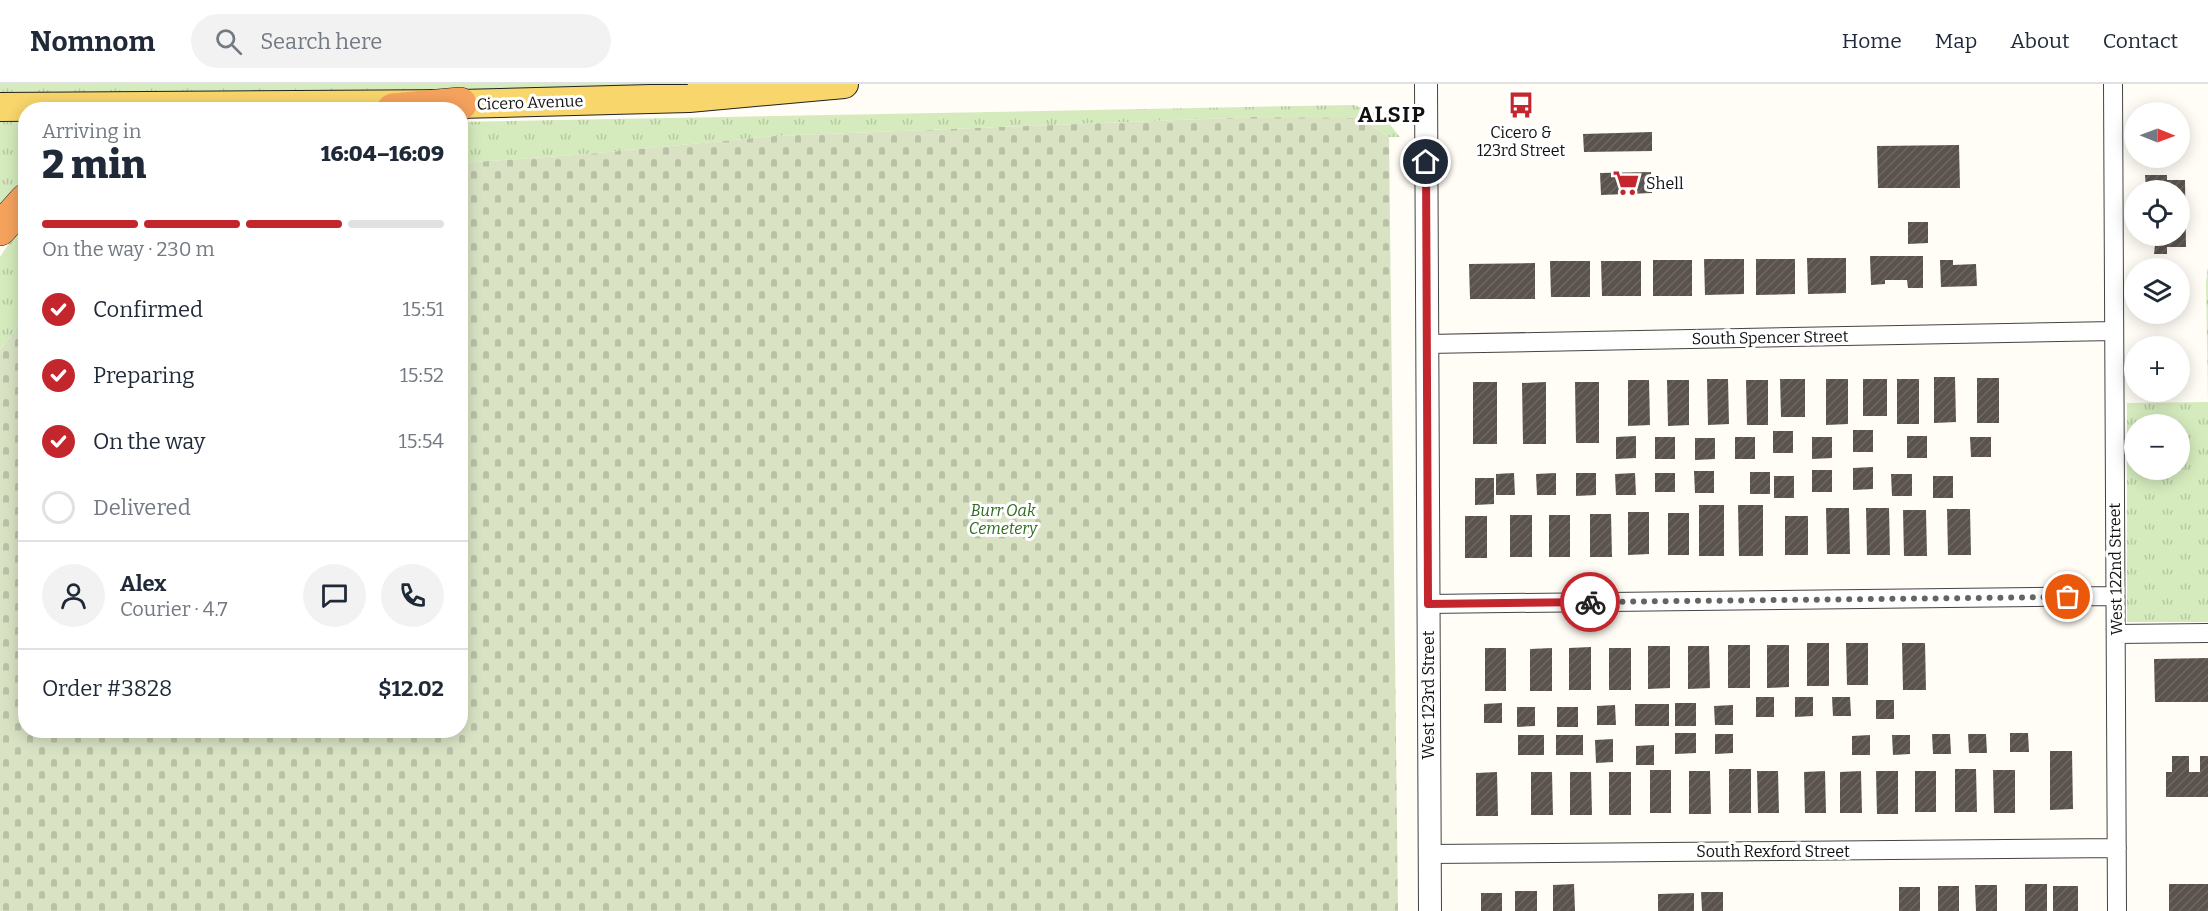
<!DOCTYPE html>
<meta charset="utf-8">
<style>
:root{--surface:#fff;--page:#f2f2f3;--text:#1f2937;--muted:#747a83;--line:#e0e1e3;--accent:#c4262e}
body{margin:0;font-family:Bitter,serif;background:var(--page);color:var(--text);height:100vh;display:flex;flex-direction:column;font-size:22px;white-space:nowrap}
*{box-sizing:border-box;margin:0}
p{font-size:20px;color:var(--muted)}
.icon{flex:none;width:33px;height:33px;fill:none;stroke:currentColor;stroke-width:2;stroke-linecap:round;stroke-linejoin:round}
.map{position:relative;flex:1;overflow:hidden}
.sheet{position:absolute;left:18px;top:18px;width:450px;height:636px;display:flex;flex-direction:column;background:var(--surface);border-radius:24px;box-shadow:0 3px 15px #0003}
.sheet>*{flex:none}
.needle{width:39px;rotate:91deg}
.buttons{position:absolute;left:2124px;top:18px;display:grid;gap:12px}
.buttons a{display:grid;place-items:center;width:66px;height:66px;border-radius:50%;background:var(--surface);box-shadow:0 3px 15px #0003;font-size:30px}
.pin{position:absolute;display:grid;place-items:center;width:51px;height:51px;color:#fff;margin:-26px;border:3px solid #fff;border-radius:50%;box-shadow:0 2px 6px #0007}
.courier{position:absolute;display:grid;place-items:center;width:60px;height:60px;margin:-30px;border:4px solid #c4262e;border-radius:50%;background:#fff;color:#222;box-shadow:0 2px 8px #0007}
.summary em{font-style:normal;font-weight:800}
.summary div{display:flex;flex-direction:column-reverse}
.summary{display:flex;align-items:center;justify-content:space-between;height:102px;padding:0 24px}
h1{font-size:39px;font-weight:800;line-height:45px}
.bar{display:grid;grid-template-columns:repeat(4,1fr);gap:9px 6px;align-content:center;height:72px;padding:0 24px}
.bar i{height:8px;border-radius:4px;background:var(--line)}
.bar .selected{background:var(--accent)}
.bar p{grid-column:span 4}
.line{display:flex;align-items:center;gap:15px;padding:0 24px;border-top:2px solid var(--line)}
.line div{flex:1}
.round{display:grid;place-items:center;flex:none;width:63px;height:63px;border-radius:32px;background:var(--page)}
ol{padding:0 24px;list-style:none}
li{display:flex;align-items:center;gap:18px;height:66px}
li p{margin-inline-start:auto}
li .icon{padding:6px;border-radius:50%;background:var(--accent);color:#fff;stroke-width:4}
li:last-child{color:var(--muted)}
li i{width:33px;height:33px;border:3px solid var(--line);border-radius:50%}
header{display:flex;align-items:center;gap:36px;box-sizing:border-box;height:84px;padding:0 30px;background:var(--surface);border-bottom:2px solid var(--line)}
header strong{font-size:28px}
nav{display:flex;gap:33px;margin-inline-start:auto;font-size:21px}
.search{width:420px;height:54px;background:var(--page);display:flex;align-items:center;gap:15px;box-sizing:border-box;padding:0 21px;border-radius:33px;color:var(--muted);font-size:22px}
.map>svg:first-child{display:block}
</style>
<header>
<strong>Nomnom</strong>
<div class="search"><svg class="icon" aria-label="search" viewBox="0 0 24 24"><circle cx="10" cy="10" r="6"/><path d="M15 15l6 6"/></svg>Search here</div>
<nav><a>Home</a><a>Map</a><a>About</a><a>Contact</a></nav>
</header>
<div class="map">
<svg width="2208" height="827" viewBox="0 0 2208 827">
<defs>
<pattern id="grass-tufts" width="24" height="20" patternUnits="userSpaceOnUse" patternTransform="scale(1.5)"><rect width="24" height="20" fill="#d5ebbd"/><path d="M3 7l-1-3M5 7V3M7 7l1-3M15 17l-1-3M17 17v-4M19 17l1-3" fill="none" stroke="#b6c8a1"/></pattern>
<pattern id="cemetery-stones" width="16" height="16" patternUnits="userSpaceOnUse" patternTransform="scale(1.5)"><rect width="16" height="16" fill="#d9e3c4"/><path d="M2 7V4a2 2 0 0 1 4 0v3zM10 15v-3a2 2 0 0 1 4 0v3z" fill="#b9c2a7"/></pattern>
<pattern id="building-hatch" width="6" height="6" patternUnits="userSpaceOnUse" patternTransform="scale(1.5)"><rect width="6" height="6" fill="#5a524d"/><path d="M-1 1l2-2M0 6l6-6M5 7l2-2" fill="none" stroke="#6d6662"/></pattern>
</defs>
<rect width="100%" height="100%" fill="#fffdf5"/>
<path fill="url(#grass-tufts)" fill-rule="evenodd" d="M0 0H693L692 6 0 10Z
M1354 21 1383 32 1400 53H1389L1363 36 1252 33 775 52 588 70 461 79V38Z
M25 37V102L0 129V38Z
M25 141V233L0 266V173L8 161Z
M2208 183V538H2127V319L2208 318 2206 199ZM2180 340V386H2134V340Z"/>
<path fill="url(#cemetery-stones)" d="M1252 33 1356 34 1363 36 1389 53 1398 827H0V266L25 233 26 646H460L461 79 588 70 775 52Z"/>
<path fill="url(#building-hatch)" d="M1652 48V67L1584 68 1583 50Z
M1959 61 1960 104H1878L1877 62Z
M1651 88 1652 109 1601 111 1600 89Z
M2145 91H2167V96H2185L2186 163H2167V170H2154L2156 152H2180V106L2146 105Z
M1908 138H1928V159L1908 160Z
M1870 172H1923V204H1908L1907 196H1885V200L1871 201Z
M1807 174H1846V209L1808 210Z
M1704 175H1744V210L1705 211Z
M1756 175H1795V210L1756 211Z
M1653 176H1692V212H1653Z
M1940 176H1953V181L1976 180 1977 202 1941 203Z
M1550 177H1590V213H1551Z
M1601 177H1641V212H1602Z
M1535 179V215H1470L1469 180Z
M1934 293H1955L1956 338 1934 339Z
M1977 294H1999V339H1977Z
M1707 295H1728L1729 340 1708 341Z
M1780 295H1805V333H1781Z
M1826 295H1848V340L1826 341Z
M1863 295H1887V332H1863Z
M1897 295H1919V340H1897Z
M1628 296H1649L1650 341 1628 342Z
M1667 296H1689V341L1668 342Z
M1746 296H1768V341H1747Z
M1473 298H1497V360H1473Z
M1546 298V360H1523L1522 299Z
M1575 298H1599V359H1576Z
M1853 346H1873V368H1853Z
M1773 347H1793V369H1773Z
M1636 352V374L1616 375V353Z
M1907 352H1927V374H1907Z
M1655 353H1675V375H1655Z
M1735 353H1755V375H1735Z
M1812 353H1832V374L1812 375Z
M1970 353H1991V373H1971Z
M1695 354H1715V375L1695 376Z
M1873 383V405L1853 406V384Z
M1812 386H1832V408H1812Z
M1694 387H1714V409H1695Z
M1750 388H1770V410H1750Z
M1514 389 1515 411H1496V390Z
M1556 389V411H1537L1536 390Z
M1576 389H1596V411L1576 412Z
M1635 389 1636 411H1616L1615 390Z
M1655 389H1675V408H1655Z
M1891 390H1912V412H1892Z
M1774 392H1794V414H1774Z
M1933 392H1953V414H1933Z
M1475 394H1494V420L1475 421Z
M1699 421H1724V472H1699Z
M1738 421H1763V472H1739Z
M1826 424H1849L1850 470H1827Z
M1866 424H1889L1890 471H1867Z
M1947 425H1970L1971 471H1948Z
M1903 426H1926L1927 472H1904Z
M1628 428H1649V470L1628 471Z
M1668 429H1689V471H1668Z
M1590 430H1611L1612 473H1590Z
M1510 431H1532V473H1510Z
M1549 431H1570V473H1549Z
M1465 432H1487V474H1465Z
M1785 432H1808V471H1785Z
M1807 559H1829V602H1807Z
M1846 559H1868V601H1847Z
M1902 559H1925L1926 606H1903Z
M1728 561H1750V604H1728Z
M1767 561H1789V603L1767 604Z
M1648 562H1670V604L1648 605Z
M1688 562H1709L1710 604 1688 605Z
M1591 563V606H1569V564Z
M1485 564H1506V607H1485Z
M1552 564V607H1530V565Z
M1609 564H1631V606H1609Z
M2208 574V618H2155L2154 575Z
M1756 613H1774V633H1756Z
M1795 613H1813V632L1795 633Z
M1832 613H1850L1851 632H1833Z
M1876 616H1894V635H1876Z
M1502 619V639H1484V620Z
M1675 619H1696V642H1675Z
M1635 620H1669V642H1635Z
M1615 621 1616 641H1597V622Z
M1733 621V641H1715L1714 622Z
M1517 623H1535V642L1517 643Z
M1557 623H1578V643H1557Z
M1675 649H1696V669L1675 670Z
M2010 649H2028L2029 668H2010Z
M1715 650H1733V669L1715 670Z
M1932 650H1950L1951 670H1933Z
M1968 650H1986L1987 669H1969Z
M1518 651H1544V671H1518Z
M1556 651H1583V671H1556Z
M1870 651V671H1852V652Z
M1892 651H1910V670L1893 671Z
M1613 655V678L1596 679 1595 656Z
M1654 661V681H1636V662Z
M2050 667H2072L2073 725 2050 726Z
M2172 672H2189V688H2200V672H2208V713H2166V688H2172Z
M1729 685H1751V729H1729Z
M1955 685H1976L1977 728H1955Z
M1650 686H1671V729H1650Z
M1993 686H2015V729H1994Z
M1689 687H1710L1711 730H1689Z
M1757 687H1778L1779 729H1758Z
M1825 687 1826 729H1805L1804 688Z
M1861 687 1862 729H1840V688Z
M1876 687H1898V730H1877Z
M1915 687H1936V728H1915Z
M1497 688 1498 732H1476V689Z
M1531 688H1552L1553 731H1531Z
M1570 688H1591L1592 731H1570Z
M1609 688H1631V731H1609Z
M1574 800 1575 827H1553V801Z
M2025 800H2047V827H2025Z
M2169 800H2208V827H2169Z
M1975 801H1997V827H1976Z
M1938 802H1959V827H1938Z
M2053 802H2078V827H2053Z
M1899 803H1920V827H1899Z
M1515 807H1537V827H1515Z
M1701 808H1723V827H1702Z
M1481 809H1502V827H1481Z
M1694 809V827H1658V810Z"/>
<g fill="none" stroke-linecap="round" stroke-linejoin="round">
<g stroke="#444" stroke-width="20">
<path id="minor" d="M2113 0 2117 827
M1427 260 2114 247
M1428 520 2115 512
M2116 550 2208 549
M1429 770 2117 764"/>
</g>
<g stroke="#444" stroke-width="24">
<path id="tertiary" d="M1426 0 1430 827"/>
</g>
<g stroke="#222" stroke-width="30">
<path id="primary" d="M0 23 460 20 689 14 844 0"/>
</g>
<g stroke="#222" stroke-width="34">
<path id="motorway" d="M393 26 460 20
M0 145 26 116"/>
</g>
<use href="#minor" stroke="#fff" stroke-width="18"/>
<use href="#tertiary" stroke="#fff" stroke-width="22"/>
<use href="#primary" stroke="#f9d66b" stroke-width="28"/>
<use href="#motorway" stroke="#f5a25d" stroke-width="33"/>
</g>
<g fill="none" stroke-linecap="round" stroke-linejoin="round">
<path stroke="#646461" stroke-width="6" stroke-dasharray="0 10.8" d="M1590 518 2068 513"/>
<path stroke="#c4262e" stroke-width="8" d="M1426 78 1428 520 1590 518"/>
</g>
<defs>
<g id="bus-bare" transform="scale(2.07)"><path d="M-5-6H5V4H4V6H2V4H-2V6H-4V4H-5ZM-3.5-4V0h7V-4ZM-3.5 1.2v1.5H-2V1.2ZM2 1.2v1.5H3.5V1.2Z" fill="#c4262e" stroke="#fff" stroke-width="2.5" paint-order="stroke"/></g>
<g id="supermarket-bare" transform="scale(2.07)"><path d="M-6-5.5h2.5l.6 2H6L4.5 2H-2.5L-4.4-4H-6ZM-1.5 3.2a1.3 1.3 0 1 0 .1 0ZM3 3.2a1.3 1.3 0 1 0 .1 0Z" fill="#c4262e" stroke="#fff" stroke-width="2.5" paint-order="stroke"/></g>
</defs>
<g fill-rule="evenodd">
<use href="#bus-bare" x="1521" y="21"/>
<use href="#supermarket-bare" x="1626" y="99"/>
</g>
<g text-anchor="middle" stroke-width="6" stroke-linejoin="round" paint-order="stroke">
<g font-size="16" fill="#111" stroke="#fff">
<text transform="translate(530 18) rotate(-2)" y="6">Cicero Avenue</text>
<text transform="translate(1770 253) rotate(-1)" y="6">South Spencer Street</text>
<text transform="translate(2115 485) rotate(-91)" y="6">West 122nd Street</text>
<text transform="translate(1428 611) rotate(-90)" y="6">West 123rd Street</text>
<text x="1773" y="773">South Rexford Street</text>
</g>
<g font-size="16" fill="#111" stroke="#fff">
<text x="1521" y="54">Cicero &amp;<tspan x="1521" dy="18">123rd Street</tspan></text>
<text x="1646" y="105" text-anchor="start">Shell</text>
</g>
<g font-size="16" font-style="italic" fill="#2f6b1f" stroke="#fff">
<text x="1003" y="432">Burr Oak<tspan x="1003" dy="18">Cemetery</tspan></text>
</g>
<g font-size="22" font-weight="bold" letter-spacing="1.5" fill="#111" stroke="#fff">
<text x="1392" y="38">ALSIP</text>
</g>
</g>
</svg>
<div class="buttons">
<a><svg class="needle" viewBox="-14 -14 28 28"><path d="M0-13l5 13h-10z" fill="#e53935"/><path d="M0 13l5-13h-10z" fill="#747a83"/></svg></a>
<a><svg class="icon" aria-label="locate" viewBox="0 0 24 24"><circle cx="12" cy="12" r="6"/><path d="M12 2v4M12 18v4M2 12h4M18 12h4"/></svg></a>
<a><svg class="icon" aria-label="layers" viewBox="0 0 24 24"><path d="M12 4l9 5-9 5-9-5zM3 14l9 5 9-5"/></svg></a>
<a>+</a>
<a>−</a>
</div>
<div class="pin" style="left:2068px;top:513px;background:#ea580c"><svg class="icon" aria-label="bag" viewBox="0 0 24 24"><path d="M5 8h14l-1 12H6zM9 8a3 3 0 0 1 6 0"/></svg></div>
<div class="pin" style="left:1426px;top:78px;background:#1f2937"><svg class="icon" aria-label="home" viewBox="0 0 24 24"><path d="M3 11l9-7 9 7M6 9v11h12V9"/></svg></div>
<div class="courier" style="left:1590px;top:518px"><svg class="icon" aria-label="bike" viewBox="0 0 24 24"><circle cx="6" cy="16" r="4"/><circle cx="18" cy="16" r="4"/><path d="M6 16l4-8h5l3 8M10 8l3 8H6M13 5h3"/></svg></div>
<section class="sheet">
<div class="summary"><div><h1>2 min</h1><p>Arriving in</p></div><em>16:04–16:09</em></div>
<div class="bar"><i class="selected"></i><i class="selected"></i><i class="selected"></i><i></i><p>On the way · 230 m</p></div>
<ol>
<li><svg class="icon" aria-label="check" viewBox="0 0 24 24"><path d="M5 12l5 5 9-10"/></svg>Confirmed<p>15:51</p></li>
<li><svg class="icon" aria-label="check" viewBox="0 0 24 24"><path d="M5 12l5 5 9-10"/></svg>Preparing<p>15:52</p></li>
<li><svg class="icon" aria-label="check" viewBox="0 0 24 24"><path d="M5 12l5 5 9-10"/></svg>On the way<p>15:54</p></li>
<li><i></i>Delivered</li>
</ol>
<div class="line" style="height:108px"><a class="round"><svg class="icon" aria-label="person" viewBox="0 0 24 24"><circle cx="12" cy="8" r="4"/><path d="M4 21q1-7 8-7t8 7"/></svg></a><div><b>Alex</b><p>Courier · 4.7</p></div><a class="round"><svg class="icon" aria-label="chat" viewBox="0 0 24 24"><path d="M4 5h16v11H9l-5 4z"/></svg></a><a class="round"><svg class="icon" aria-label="phone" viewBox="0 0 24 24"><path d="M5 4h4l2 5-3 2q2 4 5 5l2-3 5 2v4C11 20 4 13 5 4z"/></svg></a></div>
<div class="line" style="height:78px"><div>Order #3828</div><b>$12.02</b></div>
</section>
</div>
